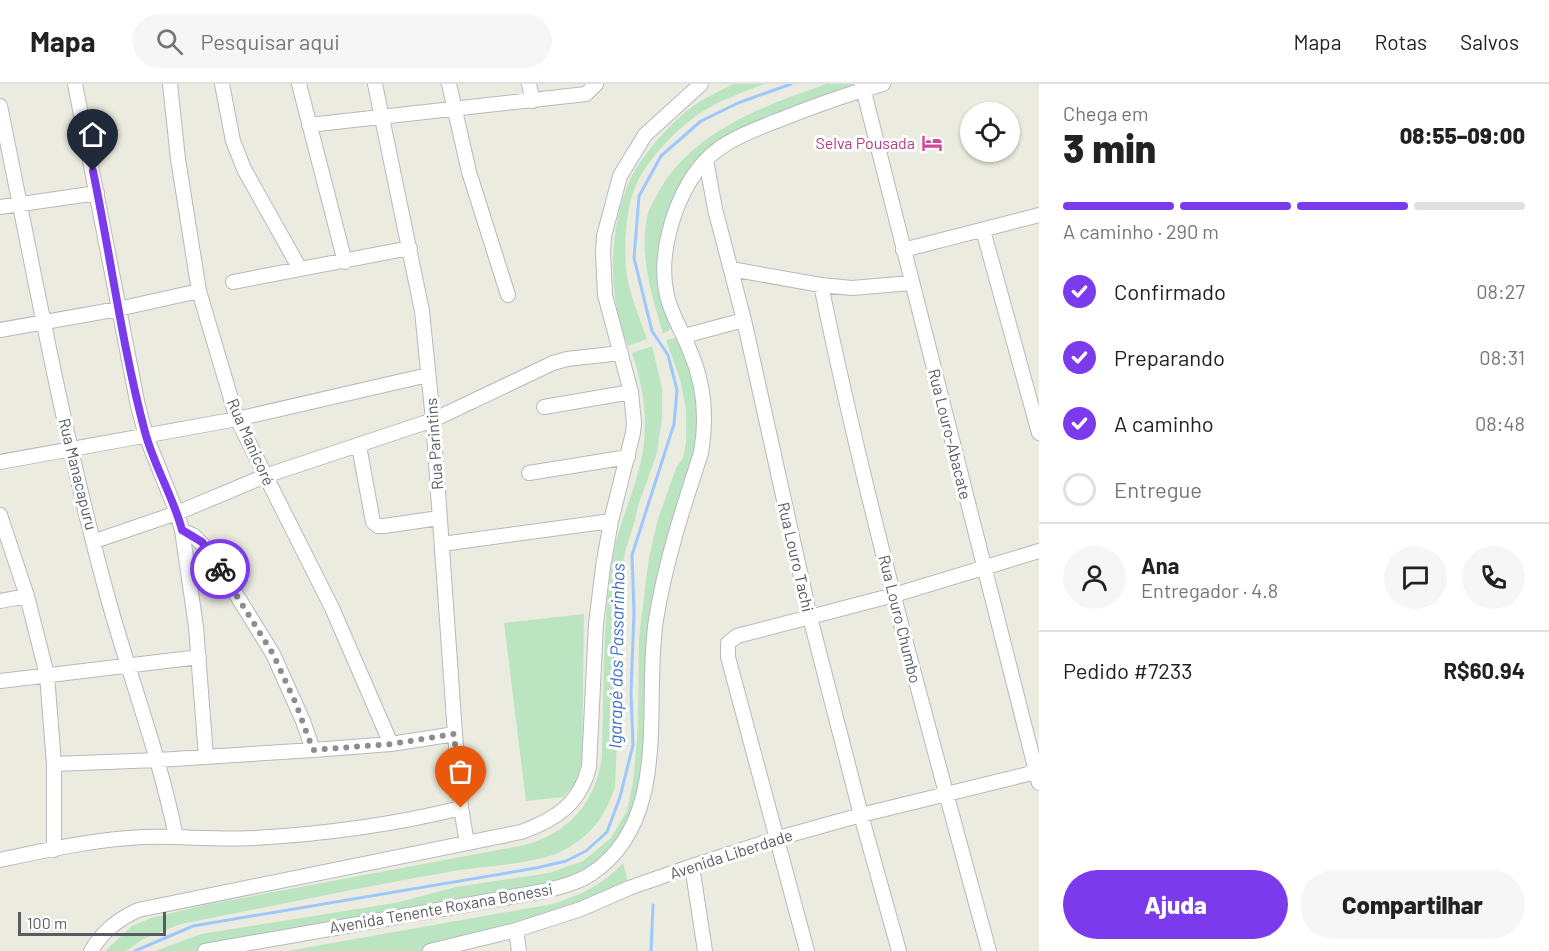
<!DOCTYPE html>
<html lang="pt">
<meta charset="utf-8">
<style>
:root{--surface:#fff;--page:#f6f6f6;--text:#222;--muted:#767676;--line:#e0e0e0;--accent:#7c3aed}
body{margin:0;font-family:Barlow,sans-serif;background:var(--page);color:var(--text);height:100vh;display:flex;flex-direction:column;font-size:22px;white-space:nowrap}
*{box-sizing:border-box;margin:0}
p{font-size:20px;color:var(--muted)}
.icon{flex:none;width:33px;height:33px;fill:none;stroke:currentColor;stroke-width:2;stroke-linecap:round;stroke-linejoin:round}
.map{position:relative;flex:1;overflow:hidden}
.details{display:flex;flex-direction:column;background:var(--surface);width:510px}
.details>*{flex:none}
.controls{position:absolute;left:960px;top:18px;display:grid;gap:12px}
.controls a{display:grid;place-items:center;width:60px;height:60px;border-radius:50%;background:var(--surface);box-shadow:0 2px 4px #0004;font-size:30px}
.scale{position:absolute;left:18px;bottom:15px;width:148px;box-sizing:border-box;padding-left:6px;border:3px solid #585b61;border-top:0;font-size:16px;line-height:21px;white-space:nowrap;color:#585b61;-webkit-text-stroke:4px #fff;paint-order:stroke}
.pin{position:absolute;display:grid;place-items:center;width:51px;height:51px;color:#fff;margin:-62px -26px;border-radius:50% 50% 50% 0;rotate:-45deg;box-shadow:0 0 6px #0007}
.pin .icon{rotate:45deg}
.courier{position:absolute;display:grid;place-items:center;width:60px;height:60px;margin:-30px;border:4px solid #7c3aed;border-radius:50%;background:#fff;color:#222;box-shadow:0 2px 8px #0007}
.headline em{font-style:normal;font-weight:800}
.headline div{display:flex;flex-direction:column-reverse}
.headline{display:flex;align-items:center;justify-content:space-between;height:102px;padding:0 24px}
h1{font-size:39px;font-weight:800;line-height:45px}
.bar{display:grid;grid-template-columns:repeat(4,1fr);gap:9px 6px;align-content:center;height:72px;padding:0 24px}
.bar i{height:8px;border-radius:4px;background:var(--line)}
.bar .on{background:var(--accent)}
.bar p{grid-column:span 4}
.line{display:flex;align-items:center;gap:15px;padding:0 24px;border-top:2px solid var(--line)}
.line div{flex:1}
.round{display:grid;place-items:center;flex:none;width:63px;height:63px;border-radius:32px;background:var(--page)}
ol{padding:0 24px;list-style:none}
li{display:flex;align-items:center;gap:18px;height:66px}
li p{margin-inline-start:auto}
li .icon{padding:6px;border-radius:50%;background:var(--accent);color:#fff;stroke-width:4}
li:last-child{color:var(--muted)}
li i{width:33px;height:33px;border:3px solid var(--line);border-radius:50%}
.primary-button{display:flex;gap:12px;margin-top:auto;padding:12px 24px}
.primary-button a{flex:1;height:69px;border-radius:36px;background:var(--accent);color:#fff;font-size:24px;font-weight:800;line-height:69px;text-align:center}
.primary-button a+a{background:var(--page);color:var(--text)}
header{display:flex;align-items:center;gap:36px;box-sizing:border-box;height:84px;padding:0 30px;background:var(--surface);border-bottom:2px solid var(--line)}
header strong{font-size:28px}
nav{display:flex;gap:33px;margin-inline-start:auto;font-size:21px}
.search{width:420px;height:54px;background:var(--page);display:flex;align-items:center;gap:15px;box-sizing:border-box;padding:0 21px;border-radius:33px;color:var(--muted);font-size:22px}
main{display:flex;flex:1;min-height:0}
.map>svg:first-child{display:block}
</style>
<header>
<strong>Mapa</strong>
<div class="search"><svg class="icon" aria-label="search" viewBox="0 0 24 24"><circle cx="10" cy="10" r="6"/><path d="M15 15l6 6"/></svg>Pesquisar aqui</div>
<nav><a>Mapa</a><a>Rotas</a><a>Salvos</a></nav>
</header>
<main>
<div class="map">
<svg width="1039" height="867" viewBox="0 0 1039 867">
<rect width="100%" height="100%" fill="#ecebdf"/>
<path fill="#bae5c0" d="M733 0H764C744 8 723 15 705 26 681 41 649 72 637 99 626 120 624 161 626 185 629 209 639 232 647 255L628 262C607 211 608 146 630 96 641 72 668 42 689 25 702 15 718 8 733 0Z
M827 0H855L856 4 730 56 680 112 662 217 671 245 663 250C652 211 638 170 648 129 650 122 655 115 658 109 691 48 765 21 827 0Z
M676 254 689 285 695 307 699 353 664 479 644 689 623 755 580 791 552 801 208 863 198 867H155L201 850 395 819 456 803 549 789 583 777 611 754 627 727 633 698 638 644 639 553 649 473 658 435 676 384 683 374 686 359V325L680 295 666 256Z
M652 262 662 304V334L657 369 638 422 635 436 625 468 615 521 619 604 615 703C605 733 591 752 562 767 537 780 484 782 454 787 363 803 272 822 181 840L143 855 126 867H105L132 842 151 834 205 821 525 761C570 748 595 719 602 673 604 607 602 539 613 473 618 440 634 410 641 377 649 341 644 304 632 269Z
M584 530 582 678 575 700 563 713 526 717 504 539Z
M623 779 629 802 439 867H287L553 820C582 810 601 802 623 779Z"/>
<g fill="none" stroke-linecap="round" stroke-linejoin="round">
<path stroke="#9cc8ff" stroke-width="3" d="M135 867 193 842 536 784 566 777 586 767 607 748 620 713 633 661 631 609 634 528 632 471 674 340 677 306 668 271 652 247 634 174 639 112 661 72 701 37 738 19 791 0
M651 867 653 821"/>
<g stroke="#b7b9bf" stroke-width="16">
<path id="minor" d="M75 0 138 322 146 352 177 429 182 446 196 543 206 673
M170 0 178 75 199 207 237 335 332 524 391 660
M222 0 233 57 244 85 300 185
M299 0 345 178
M375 0 422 227 433 336 455 650 461 724 467 759
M449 0 469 88 508 211
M529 0 533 17
M862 0 1039 699
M0 22C34 188 64 355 109 518 131 597 160 673 176 753
M309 41 586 10 596 0
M706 76 715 125 744 236 810 533 861 731 899 867
M0 123 97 109
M983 146 1039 349
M903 166 1039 131
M731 185 821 201 852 204 911 199
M233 198 410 164
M821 201C867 425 929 646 989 867
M0 246 118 225 199 207
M684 252 744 236
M544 323 631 308
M359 362 373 438 378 442H384L439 434
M0 378 237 335 428 291
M529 389 628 373
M0 431 27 512 47 591 54 680V766
M182 446 194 452 210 468 273 570 303 637 313 666
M95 457 177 429 265 392 433 336 553 279 567 275 621 269
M442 460 611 437
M0 517 27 512
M0 597 199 573
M54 680 158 676 313 666 391 660 455 650
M0 776C47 766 96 755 144 753 181 752 217 756 254 754 324 750 393 741 461 724
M692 782 705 867
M516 846 519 867
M91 867C103 847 117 836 138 826L521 748C555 736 580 720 589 683L596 540 603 483 611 437 633 349 634 339 631 308 605 211 603 169 604 152 620 92 645 51 701 0
M205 867 544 807C560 803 577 799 591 790 673 736 643 618 656 536 665 479 683 424 701 369 707 335 704 299 690 267 683 249 672 232 667 212 662 190 664 167 670 145 676 122 688 95 705 77 726 54 760 44 789 32 820 20 851 9 883 0
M430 867 516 846 581 825 629 804 692 782 775 755 861 731 1036 688
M807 867 728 573V559L737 552 894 511 1039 467"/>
</g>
<use href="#minor" stroke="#fff" stroke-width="14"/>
</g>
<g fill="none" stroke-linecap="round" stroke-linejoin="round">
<path stroke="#8c8d8d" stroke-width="6" stroke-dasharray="0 10.8" d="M220 485 273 570 296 620 313 666 391 660 454 650 461 724"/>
<path stroke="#7c3aed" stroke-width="8" d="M93 87C111 174 122 262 145 348 154 382 173 412 182 446L202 458 220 485"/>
</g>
<defs>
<g id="hotel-bare" transform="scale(1.62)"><path d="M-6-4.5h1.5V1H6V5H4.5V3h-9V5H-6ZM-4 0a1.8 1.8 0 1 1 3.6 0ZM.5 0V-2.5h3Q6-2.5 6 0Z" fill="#d1479c" stroke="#fff" stroke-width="2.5" paint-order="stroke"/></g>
</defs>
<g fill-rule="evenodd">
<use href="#hotel-bare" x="932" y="59"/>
</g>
<g text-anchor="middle" stroke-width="6" stroke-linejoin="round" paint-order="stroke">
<g font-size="16" fill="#b23c85" stroke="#fff" text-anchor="end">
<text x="915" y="65">Selva Pousada</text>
</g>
<g font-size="16" fill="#585b61" stroke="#fff">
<text transform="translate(950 350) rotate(76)" y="6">Rua Louro-Abacate</text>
<text transform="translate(251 358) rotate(66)" y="6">Rua Manicoré</text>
<text transform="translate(434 360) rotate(-94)" y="6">Rua Parintins</text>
<text transform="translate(78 390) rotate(76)" y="6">Rua Manacapuru</text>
<text transform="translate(796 473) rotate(77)" y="6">Rua Louro Tachi</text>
<text transform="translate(900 535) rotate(76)" y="6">Rua Louro Chumbo</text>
<text transform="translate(731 770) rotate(-18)" y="6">Avenida Liberdade</text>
<text transform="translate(441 824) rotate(-10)" y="6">Avenida Tenente Roxana Bonessi</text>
</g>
<g font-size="18" font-style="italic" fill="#3d6ec5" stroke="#fff">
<text transform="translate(617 572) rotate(-89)" y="6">Igarapé dos Passarinhos</text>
</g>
</g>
</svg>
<div class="controls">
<a><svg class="icon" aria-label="locate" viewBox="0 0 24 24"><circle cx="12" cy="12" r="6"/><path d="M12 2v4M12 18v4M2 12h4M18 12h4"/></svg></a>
</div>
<div class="scale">100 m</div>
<div class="pin" style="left:461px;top:724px;background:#ea580c"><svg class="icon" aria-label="bag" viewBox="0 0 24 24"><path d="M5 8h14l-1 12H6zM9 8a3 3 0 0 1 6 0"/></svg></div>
<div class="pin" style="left:93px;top:87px;background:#1f2937"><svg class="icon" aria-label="home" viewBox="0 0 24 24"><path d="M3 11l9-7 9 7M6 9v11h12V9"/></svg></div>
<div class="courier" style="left:220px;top:485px"><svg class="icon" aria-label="bike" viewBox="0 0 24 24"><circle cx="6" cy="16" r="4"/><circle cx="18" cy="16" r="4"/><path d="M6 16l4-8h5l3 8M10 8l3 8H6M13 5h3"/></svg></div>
</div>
<section class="details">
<div class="headline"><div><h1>3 min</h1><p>Chega em</p></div><em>08:55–09:00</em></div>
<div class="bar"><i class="on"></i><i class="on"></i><i class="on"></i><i></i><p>A caminho · 290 m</p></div>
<ol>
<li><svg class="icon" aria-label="check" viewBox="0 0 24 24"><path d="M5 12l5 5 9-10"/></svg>Confirmado<p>08:27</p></li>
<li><svg class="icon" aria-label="check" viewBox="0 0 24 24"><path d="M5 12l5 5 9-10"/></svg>Preparando<p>08:31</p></li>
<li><svg class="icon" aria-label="check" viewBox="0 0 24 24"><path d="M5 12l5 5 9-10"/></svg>A caminho<p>08:48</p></li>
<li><i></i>Entregue</li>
</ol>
<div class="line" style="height:108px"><a class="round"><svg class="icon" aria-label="person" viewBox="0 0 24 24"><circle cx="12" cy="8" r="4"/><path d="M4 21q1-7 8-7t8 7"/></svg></a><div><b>Ana</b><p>Entregador · 4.8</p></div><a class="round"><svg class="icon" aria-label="chat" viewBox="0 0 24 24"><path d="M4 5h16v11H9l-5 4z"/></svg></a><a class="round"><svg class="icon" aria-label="phone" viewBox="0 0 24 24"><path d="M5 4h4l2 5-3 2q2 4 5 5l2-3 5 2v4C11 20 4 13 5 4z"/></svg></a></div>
<div class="line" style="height:78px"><div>Pedido #7233</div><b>R$60.94</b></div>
<div class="primary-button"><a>Ajuda</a><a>Compartilhar</a></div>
</section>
</main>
